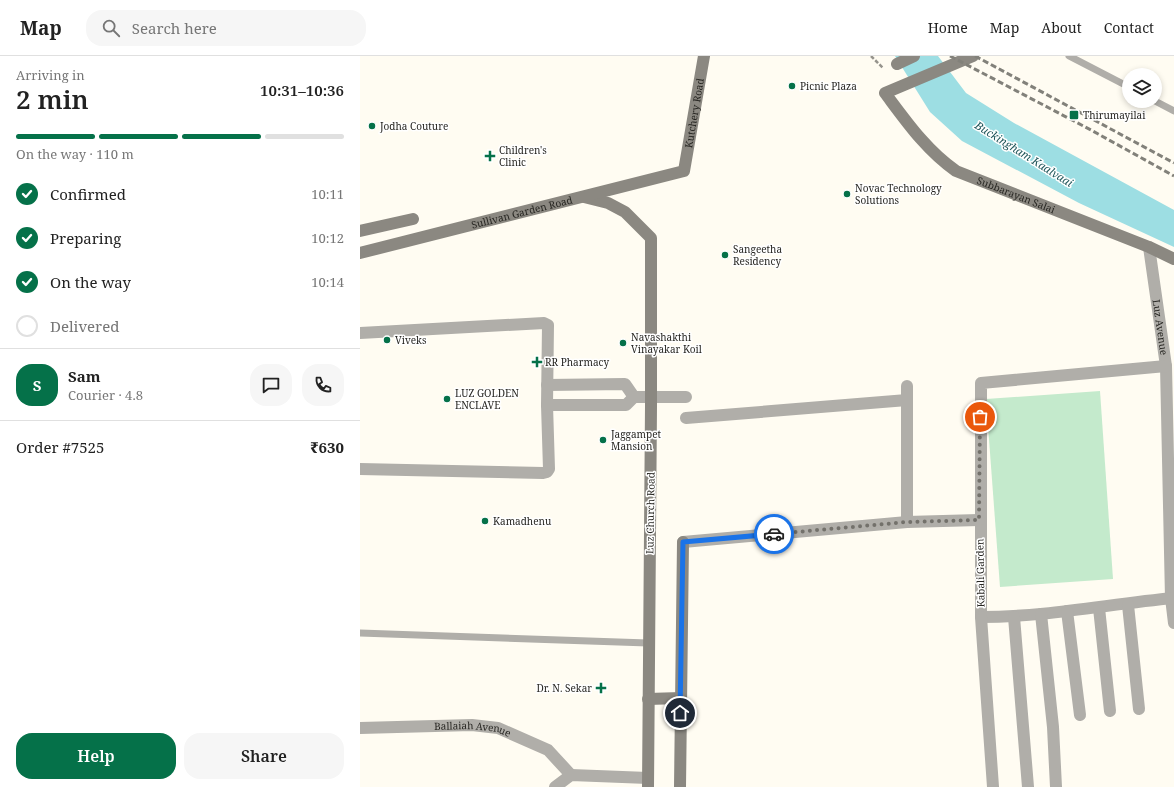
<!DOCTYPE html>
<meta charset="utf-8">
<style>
:root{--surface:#fff;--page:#f6f6f6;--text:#222;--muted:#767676;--line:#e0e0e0;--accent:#057149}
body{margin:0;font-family:"Noto Serif",serif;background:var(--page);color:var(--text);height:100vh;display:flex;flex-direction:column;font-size:15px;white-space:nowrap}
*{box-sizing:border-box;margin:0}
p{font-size:13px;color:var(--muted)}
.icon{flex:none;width:22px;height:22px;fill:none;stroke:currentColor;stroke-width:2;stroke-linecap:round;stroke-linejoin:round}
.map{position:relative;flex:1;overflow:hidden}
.drawer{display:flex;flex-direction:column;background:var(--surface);width:360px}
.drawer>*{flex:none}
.fabs{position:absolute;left:762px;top:12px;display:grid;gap:8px}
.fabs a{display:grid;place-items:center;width:40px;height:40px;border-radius:50%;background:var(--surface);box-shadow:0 2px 6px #0003;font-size:20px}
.pin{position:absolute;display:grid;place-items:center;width:34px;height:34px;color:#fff;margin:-17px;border:2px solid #fff;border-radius:50%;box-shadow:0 1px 4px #0007}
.courier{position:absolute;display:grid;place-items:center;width:40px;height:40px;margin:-20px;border:3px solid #1a73e8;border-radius:50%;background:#fff;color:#222;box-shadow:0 1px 5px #0007}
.headline em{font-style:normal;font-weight:600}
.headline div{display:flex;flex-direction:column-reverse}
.headline{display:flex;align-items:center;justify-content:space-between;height:68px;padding:0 16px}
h1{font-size:26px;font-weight:600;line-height:30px}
.bar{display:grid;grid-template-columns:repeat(4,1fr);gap:6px 4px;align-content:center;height:48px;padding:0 16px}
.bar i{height:5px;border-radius:3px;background:var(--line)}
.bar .current{background:var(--accent)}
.bar p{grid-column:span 4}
.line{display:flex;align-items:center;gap:10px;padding:0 16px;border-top:1px solid var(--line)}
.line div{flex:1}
.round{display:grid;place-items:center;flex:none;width:42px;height:42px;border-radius:16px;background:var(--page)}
ol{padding:0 16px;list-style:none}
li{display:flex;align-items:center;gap:12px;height:44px}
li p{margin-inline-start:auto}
li .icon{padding:4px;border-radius:50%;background:var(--accent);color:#fff;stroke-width:4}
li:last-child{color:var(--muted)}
li i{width:22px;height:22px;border:2px solid var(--line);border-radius:50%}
.action{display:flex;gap:8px;margin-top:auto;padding:8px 16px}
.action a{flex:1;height:46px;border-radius:16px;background:var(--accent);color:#fff;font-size:16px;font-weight:600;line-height:46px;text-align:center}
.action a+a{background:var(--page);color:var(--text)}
header{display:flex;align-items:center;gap:24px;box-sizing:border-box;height:56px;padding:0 20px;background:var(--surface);border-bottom:1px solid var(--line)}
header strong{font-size:19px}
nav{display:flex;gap:22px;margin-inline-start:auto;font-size:14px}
.search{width:280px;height:36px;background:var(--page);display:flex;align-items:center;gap:10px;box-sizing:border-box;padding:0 14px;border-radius:16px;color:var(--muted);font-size:15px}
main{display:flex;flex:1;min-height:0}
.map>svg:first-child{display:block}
</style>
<header>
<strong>Map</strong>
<div class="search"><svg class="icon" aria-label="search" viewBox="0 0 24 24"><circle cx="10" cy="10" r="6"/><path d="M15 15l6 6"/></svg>Search here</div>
<nav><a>Home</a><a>Map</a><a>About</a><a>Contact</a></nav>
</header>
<main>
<section class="drawer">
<div class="headline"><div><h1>2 min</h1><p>Arriving in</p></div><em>10:31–10:36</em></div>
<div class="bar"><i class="current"></i><i class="current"></i><i class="current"></i><i></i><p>On the way · 110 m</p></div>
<ol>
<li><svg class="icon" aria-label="check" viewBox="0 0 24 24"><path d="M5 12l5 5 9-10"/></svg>Confirmed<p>10:11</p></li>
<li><svg class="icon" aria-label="check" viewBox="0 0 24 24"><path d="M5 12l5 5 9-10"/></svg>Preparing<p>10:12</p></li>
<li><svg class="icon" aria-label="check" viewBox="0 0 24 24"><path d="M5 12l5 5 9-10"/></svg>On the way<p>10:14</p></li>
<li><i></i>Delivered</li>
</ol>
<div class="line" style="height:72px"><b class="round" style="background:var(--accent);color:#fff">S</b><div><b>Sam</b><p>Courier · 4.8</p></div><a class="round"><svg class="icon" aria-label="chat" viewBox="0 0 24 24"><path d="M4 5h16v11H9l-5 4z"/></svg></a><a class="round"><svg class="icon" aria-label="phone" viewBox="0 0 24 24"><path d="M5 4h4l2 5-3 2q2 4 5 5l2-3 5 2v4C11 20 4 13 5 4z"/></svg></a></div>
<div class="line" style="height:52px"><div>Order #7525</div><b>₹630</b></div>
<div class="action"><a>Help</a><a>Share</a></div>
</section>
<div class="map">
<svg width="814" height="731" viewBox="0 0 814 731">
<rect width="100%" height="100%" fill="#fffcf2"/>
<path fill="#c4eacc" d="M740 335 753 523 640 531 626 343Z"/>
<path fill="#9ddee3" d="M535 0H578L606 37 654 67 814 154V191L719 147 602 85 570 56Z"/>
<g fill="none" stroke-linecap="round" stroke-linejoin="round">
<path stroke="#96948d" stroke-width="2.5" stroke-dasharray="4 2" stroke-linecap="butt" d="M511 0 523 12"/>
<path stroke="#b0aea9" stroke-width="7" d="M709 0 769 31
M795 45 814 55
M0 577 288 587"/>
<g stroke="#b0aea9" stroke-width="12">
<path id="s1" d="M789 191 806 310 811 542 814 567"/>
<path d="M0 277 184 267 188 269 187 349 189 413 187 416 183 417 0 413"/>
<path d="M806 310 621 327V561C686 561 749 548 814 542"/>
<path d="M187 329 265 328 274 341"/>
<path d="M187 349H266L274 341H326"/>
<path d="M326 362 547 344"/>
<path d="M547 466V330"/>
<path d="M323 486 547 466 619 464"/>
<path d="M768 549 779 653"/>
<path d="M739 552 750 655"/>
<path d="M707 555 720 659"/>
<path d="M681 558 693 671 696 731"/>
<path d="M621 561 633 731"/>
<path d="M654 561 668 731"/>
<path id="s2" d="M0 672 112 669 138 672 188 694 211 719"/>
<path d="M195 731 211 719 288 722"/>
</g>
<g stroke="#8b8881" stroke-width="12">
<path id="s3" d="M613 0 525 37C546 65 566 94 596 115L789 191 814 203"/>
<path d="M537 8 554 0"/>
<path d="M224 141 248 147 265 156 291 182V350L288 731"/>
<path d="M0 175 53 163"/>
<path id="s4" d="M0 197 324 115 344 0"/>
<path d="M288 643 321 642"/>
<path d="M320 731 323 486"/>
</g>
<path stroke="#82817a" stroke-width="3" stroke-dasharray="6 3" stroke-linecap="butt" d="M590 0 731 74 814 120
M615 0 814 107"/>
</g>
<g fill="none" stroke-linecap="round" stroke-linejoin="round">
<path stroke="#73716b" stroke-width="4" stroke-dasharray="0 7.2" d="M414 478 547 466 619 464 620 361"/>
<path stroke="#1a73e8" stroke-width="5" d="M320 657 323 486 414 478"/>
</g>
<g fill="#057149" stroke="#fff" stroke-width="1.5">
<circle cx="432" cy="30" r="4"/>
<rect x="709" y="54" width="10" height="10" rx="2"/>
<circle cx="12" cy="70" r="4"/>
<path d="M128 94h4v4h4v4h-4v4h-4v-4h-4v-4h4z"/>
<circle cx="487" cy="138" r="4"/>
<circle cx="365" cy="199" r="4"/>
<circle cx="27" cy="284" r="4"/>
<circle cx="263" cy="287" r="4"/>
<path d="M175 300h4v4h4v4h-4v4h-4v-4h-4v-4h4z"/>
<circle cx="87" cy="343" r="4"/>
<circle cx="243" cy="384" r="4"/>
<circle cx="125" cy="465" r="4"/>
<path d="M239 626h4v4h4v4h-4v4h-4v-4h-4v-4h4z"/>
</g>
<g text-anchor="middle" stroke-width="3" stroke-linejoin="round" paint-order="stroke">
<g font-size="10" fill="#272622" stroke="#fff" text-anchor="start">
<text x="440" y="34">Picnic Plaza</text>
<text x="723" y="63">Thirumayilai</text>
<text x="20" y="74">Jodha Couture</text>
<text x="139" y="98">Children's<tspan x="139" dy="12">Clinic</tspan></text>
<text x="495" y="136">Novac Technology<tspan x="495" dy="12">Solutions</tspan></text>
<text x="373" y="197">Sangeetha<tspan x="373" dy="12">Residency</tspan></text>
<text x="271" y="285">Navashakthi<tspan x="271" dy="12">Vinayakar Koil</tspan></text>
<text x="35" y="288">Viveks</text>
<text x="185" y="310">RR Pharmacy</text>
<text x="95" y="341">LUZ GOLDEN<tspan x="95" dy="12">ENCLAVE</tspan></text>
<text x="251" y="382">Jaggampet<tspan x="251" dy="12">Mansion</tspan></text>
<text x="133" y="469">Kamadhenu</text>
<text x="232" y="636" text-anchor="end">Dr. N. Sekar</text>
</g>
<g font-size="10" fill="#272622" stroke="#fff">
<text dy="4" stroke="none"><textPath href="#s4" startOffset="393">Kutchery Road</textPath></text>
<text dy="4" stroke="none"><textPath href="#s3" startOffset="266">Subbarayan Salai</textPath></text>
<text dy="4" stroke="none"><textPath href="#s4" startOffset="167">Sullivan Garden Road</textPath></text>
<text dy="4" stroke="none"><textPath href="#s1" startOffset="81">Luz Avenue</textPath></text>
<text transform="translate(290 457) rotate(-89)" y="4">Luz Church Road</text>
<text transform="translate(620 517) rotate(-91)" y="4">Kabali Garden</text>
<text dy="4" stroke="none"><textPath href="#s2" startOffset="113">Ballaiah Avenue</textPath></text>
</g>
<g font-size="11" font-style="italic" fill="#1e5559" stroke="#fff">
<text transform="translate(664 98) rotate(32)" y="4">Buckingham Kaalvaai</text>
</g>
</g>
</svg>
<div class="fabs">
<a><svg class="icon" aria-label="layers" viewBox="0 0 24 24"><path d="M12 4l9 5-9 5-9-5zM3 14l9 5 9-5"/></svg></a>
</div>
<div class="pin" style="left:620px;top:361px;background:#ea580c"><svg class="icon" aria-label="bag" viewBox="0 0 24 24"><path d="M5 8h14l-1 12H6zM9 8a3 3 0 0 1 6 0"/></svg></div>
<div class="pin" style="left:320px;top:657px;background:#1f2937"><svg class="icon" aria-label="home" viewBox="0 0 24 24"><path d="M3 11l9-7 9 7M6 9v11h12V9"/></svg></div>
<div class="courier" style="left:414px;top:478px"><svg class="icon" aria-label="car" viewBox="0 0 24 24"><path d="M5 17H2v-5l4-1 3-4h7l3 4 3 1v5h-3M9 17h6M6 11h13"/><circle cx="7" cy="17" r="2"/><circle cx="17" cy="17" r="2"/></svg></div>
</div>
</main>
